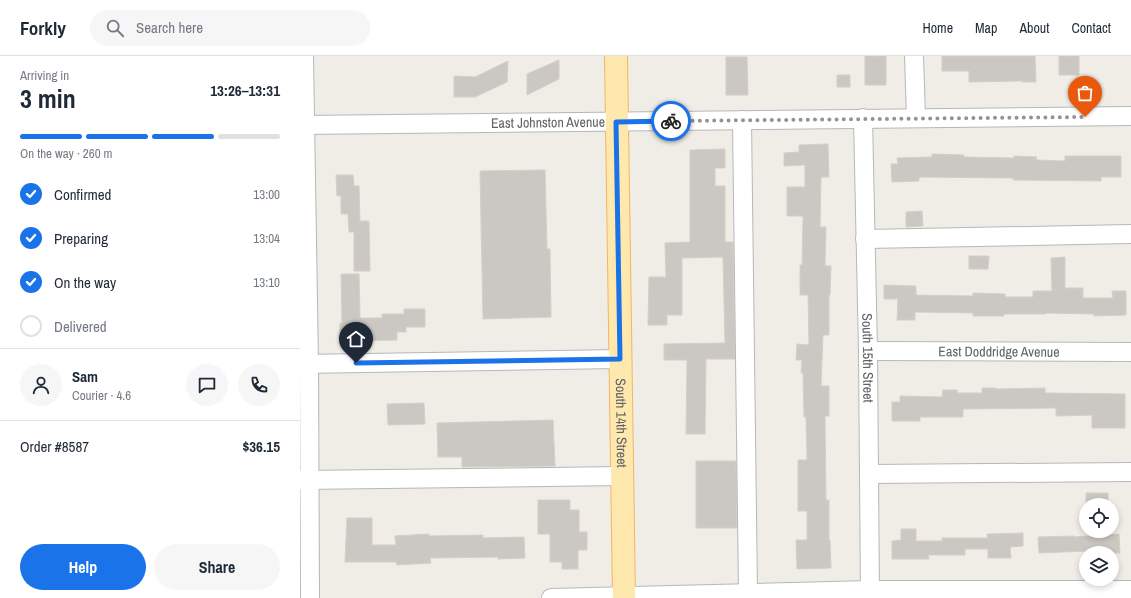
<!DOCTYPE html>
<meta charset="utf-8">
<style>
:root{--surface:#fff;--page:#f6f6f7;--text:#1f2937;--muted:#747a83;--line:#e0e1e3;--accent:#1a73e8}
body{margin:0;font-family:"Archivo Narrow",sans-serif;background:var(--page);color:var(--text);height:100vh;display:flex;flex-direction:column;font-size:15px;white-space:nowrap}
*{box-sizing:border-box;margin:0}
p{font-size:13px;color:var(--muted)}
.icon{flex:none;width:22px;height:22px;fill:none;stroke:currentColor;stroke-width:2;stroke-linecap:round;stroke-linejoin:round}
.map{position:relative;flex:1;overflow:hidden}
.drawer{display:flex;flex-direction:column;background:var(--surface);width:300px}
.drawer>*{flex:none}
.controls{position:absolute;left:779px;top:442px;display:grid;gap:8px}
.controls a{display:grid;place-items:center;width:40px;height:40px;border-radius:50%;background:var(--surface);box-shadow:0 2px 6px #0003;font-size:20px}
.pin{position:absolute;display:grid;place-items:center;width:34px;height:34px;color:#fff;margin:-41px -17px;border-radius:50% 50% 50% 0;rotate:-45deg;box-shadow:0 0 4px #0007}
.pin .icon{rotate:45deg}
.courier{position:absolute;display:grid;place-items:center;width:40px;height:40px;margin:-20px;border:3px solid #1a73e8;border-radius:50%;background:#fff;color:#222;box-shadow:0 1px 5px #0007}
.head em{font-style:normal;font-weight:700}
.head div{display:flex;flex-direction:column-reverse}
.head{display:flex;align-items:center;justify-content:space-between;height:68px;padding:0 20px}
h1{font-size:26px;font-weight:700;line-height:30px}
.bar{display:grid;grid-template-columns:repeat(4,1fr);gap:6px 4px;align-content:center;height:48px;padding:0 20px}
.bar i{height:5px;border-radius:3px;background:var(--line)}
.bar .selected{background:var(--accent)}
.bar p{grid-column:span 4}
.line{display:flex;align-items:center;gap:10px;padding:0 20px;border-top:1px solid var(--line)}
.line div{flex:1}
.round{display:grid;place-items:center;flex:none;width:42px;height:42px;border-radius:21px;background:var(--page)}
ol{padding:0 20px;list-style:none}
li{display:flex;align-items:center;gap:12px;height:44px}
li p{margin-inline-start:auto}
li .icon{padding:4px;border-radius:50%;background:var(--accent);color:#fff;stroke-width:4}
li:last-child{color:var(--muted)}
li i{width:22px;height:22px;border:2px solid var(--line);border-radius:50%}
.primary-button{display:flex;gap:8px;margin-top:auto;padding:8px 20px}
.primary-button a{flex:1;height:46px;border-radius:24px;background:var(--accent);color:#fff;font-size:16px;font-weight:700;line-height:46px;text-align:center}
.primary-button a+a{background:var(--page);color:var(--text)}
header{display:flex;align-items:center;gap:24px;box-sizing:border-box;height:56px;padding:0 20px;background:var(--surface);border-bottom:1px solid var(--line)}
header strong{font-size:19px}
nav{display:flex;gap:22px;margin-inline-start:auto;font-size:14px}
.search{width:280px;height:36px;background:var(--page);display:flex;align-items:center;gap:10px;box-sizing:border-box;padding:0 14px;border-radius:22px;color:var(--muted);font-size:15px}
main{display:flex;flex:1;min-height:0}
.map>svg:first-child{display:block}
</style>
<header>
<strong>Forkly</strong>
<div class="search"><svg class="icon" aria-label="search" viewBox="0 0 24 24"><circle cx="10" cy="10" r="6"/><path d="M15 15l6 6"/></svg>Search here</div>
<nav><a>Home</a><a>Map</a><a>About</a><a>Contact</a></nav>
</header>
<main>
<section class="drawer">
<div class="head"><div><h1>3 min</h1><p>Arriving in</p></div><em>13:26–13:31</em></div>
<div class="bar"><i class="selected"></i><i class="selected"></i><i class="selected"></i><i></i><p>On the way · 260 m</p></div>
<ol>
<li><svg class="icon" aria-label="check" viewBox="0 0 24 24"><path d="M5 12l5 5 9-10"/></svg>Confirmed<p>13:00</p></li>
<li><svg class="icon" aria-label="check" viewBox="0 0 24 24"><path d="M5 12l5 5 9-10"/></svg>Preparing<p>13:04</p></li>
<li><svg class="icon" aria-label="check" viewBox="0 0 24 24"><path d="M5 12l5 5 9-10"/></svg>On the way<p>13:10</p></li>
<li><i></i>Delivered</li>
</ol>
<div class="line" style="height:72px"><a class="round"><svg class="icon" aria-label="person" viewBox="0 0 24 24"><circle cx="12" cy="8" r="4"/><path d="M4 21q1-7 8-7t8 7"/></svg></a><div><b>Sam</b><p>Courier · 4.6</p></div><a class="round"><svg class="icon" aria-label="chat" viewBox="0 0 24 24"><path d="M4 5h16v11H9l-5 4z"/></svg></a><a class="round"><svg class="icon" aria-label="phone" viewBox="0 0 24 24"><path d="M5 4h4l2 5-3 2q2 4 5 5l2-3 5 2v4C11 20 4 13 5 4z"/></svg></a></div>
<div class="line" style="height:52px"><div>Order #8587</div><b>$36.15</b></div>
<div class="primary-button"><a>Help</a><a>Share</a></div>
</section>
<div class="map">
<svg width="831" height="542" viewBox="0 0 831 542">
<rect width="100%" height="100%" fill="#f0ede7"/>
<path fill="#cbc8c3" stroke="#d5cec5" d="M565 0H586V29H565Z
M642 0H735L736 26H722V25L669 26V15H642Z
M759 0H779V19H759Z
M426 1H447L448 39H426Z
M259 4V23L227 39V18Z
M208 5 207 26 175 41H154V20L175 21Z
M537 19H550V31H537Z
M528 88 529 121H521L520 171H526L525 210H531L530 239H529V279H523L521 330H529V360H525L526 444H529V484H530L531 512 497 513 496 484H507V455H498V404H507L506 361H504L503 317H501L502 304H496L497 288 509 289 508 239H500V209H502L503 160H487V131H505V109L484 110V97L499 96V89Z
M425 93V112H415V130H425V186H433L435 303H406L405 378H386L387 304H364V288L425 287 423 201 382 202V259H367V269H348L349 221H366L365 187 390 186V94Z
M632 98 664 99V101L714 102V100L737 101 736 104 765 105V100H821V121H801V125L713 124V122L619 121V125L592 126 591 108H598L597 102 632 101Z
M245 114 247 193H250L251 261 183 263 180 115Z
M36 119H53L54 130H59L60 165H69L70 215H54V176H49L48 158H41V140H37Z
M622 155 623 170 606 171V156Z
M669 200H689L688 213H669Z
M765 201V232H783V242H813L812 235H826V259L794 260V258L746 257V258H704V260H673V257L615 256V264H597L598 243H584V229L616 230V239L673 240V237L705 238V241H733V235H752L751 202Z
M41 218H59L60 262H82V258H104V253H125V271H106V276H97V284L40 285V267H42Z
M682 332H696V333L745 332V337L825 338V372H792V359L756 360V352L663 353V361H620V365H592V346H600V340L642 341 643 334H657V337H682Z
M124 347 125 368 88 369 87 348Z
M253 364 255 410 162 411V401H138L137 367Z
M396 405H436L437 472H396Z
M786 437H808V449H786Z
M238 444H270V454H279V476H287V494H278V513H262V506H250V478H238Z
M47 462H72V489H96L95 480 129 478V480L183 479V482L224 481 225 502 198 503V501L130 502 131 507 97 509 96 506H45Z
M601 473H616V485H642V482H688L687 478 723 477V490L710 491 711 502H688V493H665V499H628L629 503H592V485L601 484Z
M819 478 820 497H789L788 495 739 497 738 481 774 480V481Z"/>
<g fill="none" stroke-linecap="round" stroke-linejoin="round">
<g stroke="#b4b8bb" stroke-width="20">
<g id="minor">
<path d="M4 0 9 308 10 542"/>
<path d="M614 0 616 62"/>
<path id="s1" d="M563 62 568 295 570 542"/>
<path d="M442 64 448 537"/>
<path id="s2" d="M0 69 831 60"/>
<path d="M565 183 831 178"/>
<path id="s3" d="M568 295 831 296"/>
<path d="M0 308 320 303"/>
<path d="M569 418 831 416"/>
<path d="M0 424 322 420"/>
<path d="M251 542 570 534H831"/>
</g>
</g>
<g stroke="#f1b660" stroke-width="24">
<g id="major">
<path id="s4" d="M316 0 324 542"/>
</g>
</g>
<use href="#minor" stroke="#fff" stroke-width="18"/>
<use href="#major" stroke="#ffe8ae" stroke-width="22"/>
</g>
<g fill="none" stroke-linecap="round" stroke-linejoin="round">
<path stroke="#919394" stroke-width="4" stroke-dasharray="0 7.2" d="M371 65 785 61"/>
<path stroke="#1a73e8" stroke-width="5" d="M56 307 320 303 316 66 371 65"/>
</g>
<g text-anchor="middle" stroke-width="3" stroke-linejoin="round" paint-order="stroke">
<g font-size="14" fill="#5e6367" stroke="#fff">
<text dy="5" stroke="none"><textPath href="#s2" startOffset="248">East Johnston Avenue</textPath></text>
<text dy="5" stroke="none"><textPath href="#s3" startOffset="131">East Doddridge Avenue</textPath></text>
<text dy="5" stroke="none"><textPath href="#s1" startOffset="240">South 15th Street</textPath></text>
<text dy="5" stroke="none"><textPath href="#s4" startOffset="367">South 14th Street</textPath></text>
</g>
</g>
</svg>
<div class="controls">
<a><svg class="icon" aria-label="locate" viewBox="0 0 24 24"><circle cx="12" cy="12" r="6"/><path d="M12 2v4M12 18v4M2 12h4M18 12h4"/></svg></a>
<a><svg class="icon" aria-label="layers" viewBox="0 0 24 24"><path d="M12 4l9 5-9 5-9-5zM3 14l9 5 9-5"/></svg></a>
</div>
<div class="pin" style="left:785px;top:61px;background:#ea580c"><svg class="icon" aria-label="bag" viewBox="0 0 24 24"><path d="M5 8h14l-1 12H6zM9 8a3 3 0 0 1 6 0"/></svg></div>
<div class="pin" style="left:56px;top:307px;background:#1f2937"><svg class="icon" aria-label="home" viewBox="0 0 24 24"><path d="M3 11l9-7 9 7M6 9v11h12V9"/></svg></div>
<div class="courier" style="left:371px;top:65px"><svg class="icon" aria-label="bike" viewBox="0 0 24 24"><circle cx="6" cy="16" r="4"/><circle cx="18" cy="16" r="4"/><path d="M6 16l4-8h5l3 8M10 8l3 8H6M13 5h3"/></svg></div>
</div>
</main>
